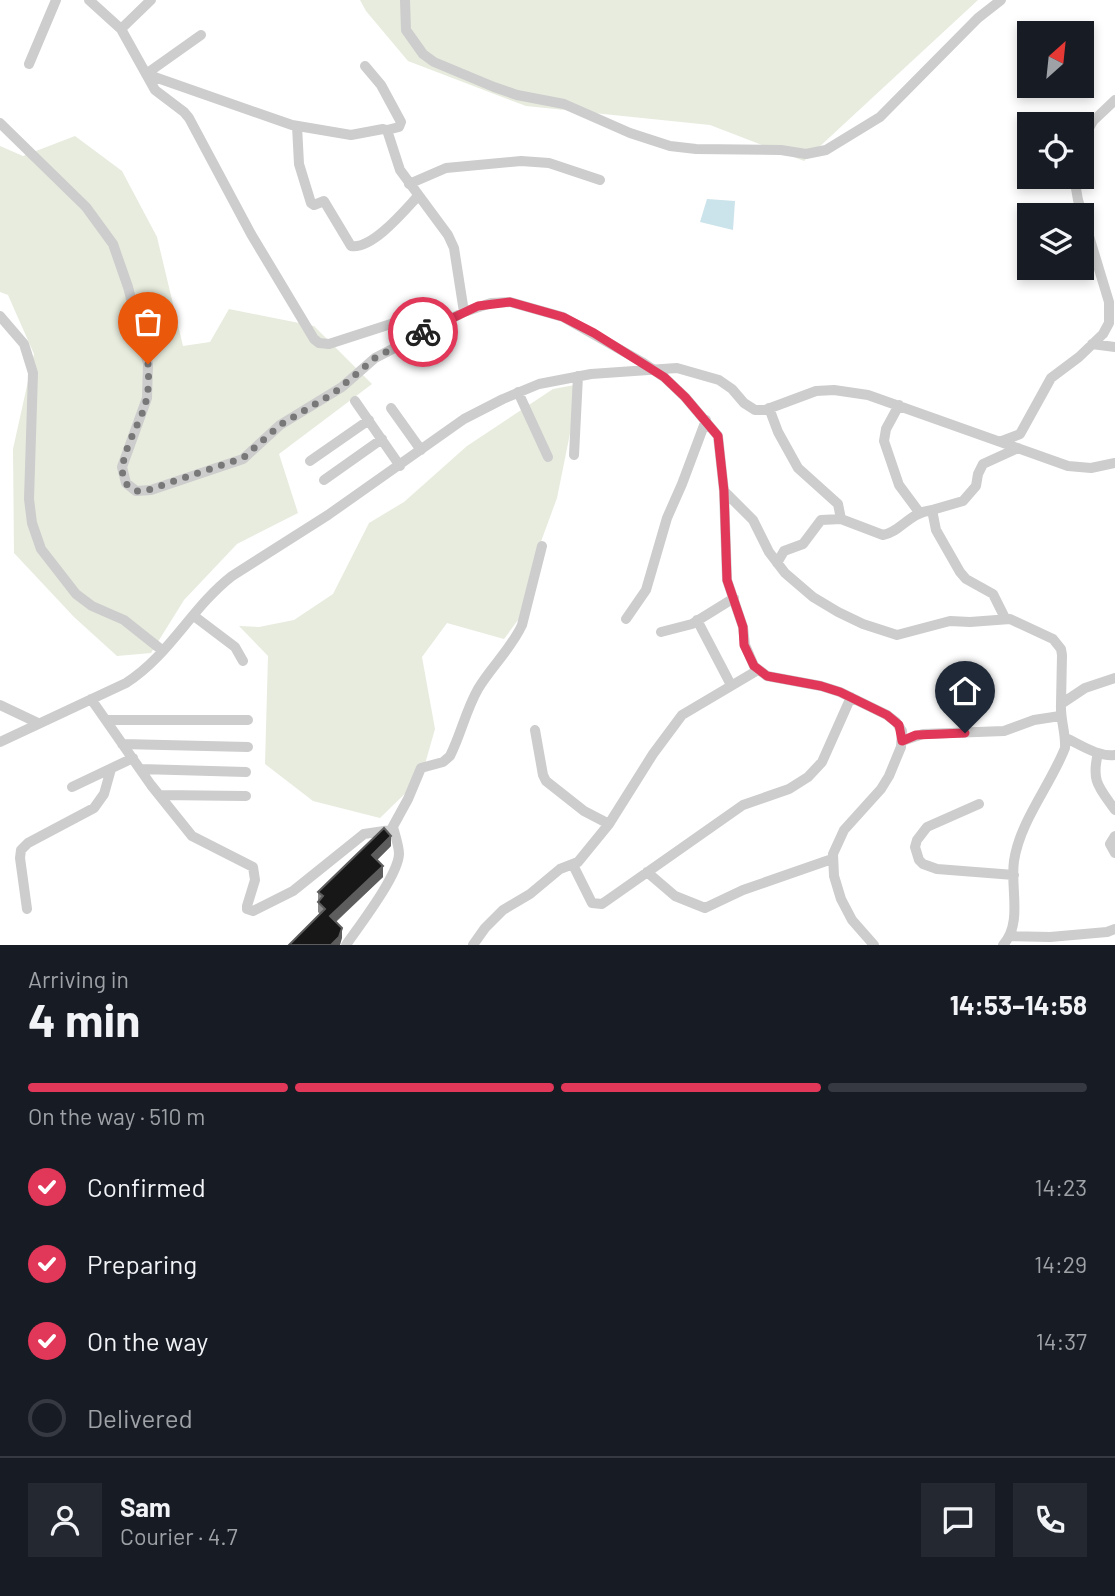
<!DOCTYPE html>
<meta charset="utf-8">
<style>
:root{--surface:#171b24;--page:#242831;--text:#f1f3f6;--muted:#9ea1a6;--line:#363941;--accent:#e13759}
body{margin:0;font-family:Barlow,sans-serif;background:var(--page);color:var(--text);height:100vh;display:flex;flex-direction:column;font-size:26px;white-space:nowrap}
*{box-sizing:border-box;margin:0}
p{font-size:23px;color:var(--muted)}
.icon{flex:none;width:38px;height:38px;fill:none;stroke:currentColor;stroke-width:2;stroke-linecap:round;stroke-linejoin:round}
.map{position:relative;height:945px;overflow:hidden}
.sheet{display:flex;flex-direction:column;background:var(--surface);flex:1}
.sheet>*{flex:none}
.needle{width:46px;rotate:27deg}
.controls{position:absolute;left:1017px;top:21px;display:grid;gap:14px}
.controls a{display:grid;place-items:center;width:77px;height:77px;border-radius:0px;background:var(--surface);box-shadow:0 4px 10px #0003;font-size:35px}
.pin{position:absolute;display:grid;place-items:center;width:60px;height:60px;color:#fff;margin:-72px -30px;border-radius:50% 50% 50% 0;rotate:-45deg;box-shadow:0 0 7px #0007}
.pin .icon{rotate:45deg}
.courier{position:absolute;display:grid;place-items:center;width:70px;height:70px;margin:-35px;border:5px solid #e13759;border-radius:50%;background:#fff;color:#222;box-shadow:0 2px 9px #0007}
.head em{font-style:normal;font-weight:700}
.head div{display:flex;flex-direction:column-reverse}
.head{display:flex;align-items:center;justify-content:space-between;height:119px;padding:0 28px}
h1{font-size:46px;font-weight:700;line-height:52px}
.bar{display:grid;grid-template-columns:repeat(4,1fr);gap:10px 7px;align-content:center;height:84px;padding:0 28px}
.bar i{height:9px;border-radius:5px;background:var(--line)}
.bar .current{background:var(--accent)}
.bar p{grid-column:span 4}
.line{display:flex;align-items:center;gap:18px;padding:0 28px;border-top:2px solid var(--line)}
.line div{flex:1}
.round{display:grid;place-items:center;flex:none;width:74px;height:74px;border-radius:0px;background:var(--page)}
ol{padding:0 28px;list-style:none}
li{display:flex;align-items:center;gap:21px;height:77px}
li p{margin-inline-start:auto}
li .icon{padding:7px;border-radius:50%;background:var(--accent);color:#fff;stroke-width:4}
li:last-child{color:var(--muted)}
li i{width:38px;height:38px;border:4px solid var(--line);border-radius:50%}
.map>svg:first-child{display:block}
</style>
<div class="map">
<svg width="1115" height="945" viewBox="0 0 1115 945">
<rect width="100%" height="100%" fill="#fff"/>
<path fill="#e7ecde" d="M360 0H978L804 161 710 125 526 106 408 61 366 11Z
M75 136 122 171 157 237 183 346 210 342 229 309 314 326 372 384 279 454 298 513 237 544 184 600 151 653 117 656 74 617 14 553 13 449 34 354 8 295 0 292V146L23 156Z
M580 384 557 498 539 547 521 616 504 639 447 623 422 657 435 729 421 778 380 818 313 801 265 764 268 656 239 626 259 627 294 620 333 594 369 523 404 502 467 446 553 389Z"/>
<path fill="#cbe3eb" d="M707 199 735 201 733 230 700 222Z"/>
<g fill="none" stroke-linecap="round" stroke-linejoin="round">
<path stroke="#cdcdcd" stroke-width="10" d="M89 0 121 29 155 90 184 112 189 118 251 234 314 339 319 343 329 344 397 322H406L427 330
M405 0 406 30 423 54 434 62 494 87 517 95 564 104 630 133 670 146 696 149 781 150 806 154 826 150 880 117 978 18 1001 0
M121 29 151 0
M29 64 56 0
M365 66 381 85 401 122 399 127 387 130
M146 74 292 125 351 135 383 129 387 130 400 170 448 235 454 248 464 312
M146 74 201 35
M0 123 86 207 113 244 128 287 148 364 147 398 122 467 126 483 136 491 151 490 243 459 280 425 342 387 375 358 464 312 491 303 510 302 563 317 642 362 664 377 685 397 718 436 724 491 727 580 743 627 745 645 754 666 767 676 821 686 840 692 887 715 896 722 902 731 901 747 889 776 881 789 844 830 833 854 834 876 841 899 852 920 874 945
M297 126 299 164 311 203 314 205 324 201 351 246C372 250 405 210 418 196
M1082 140 1093 121 1115 100
M409 184 446 168 521 161 549 163 600 180
M0 316 24 344 33 373 29 499 32 523 41 549 76 594 92 606 124 620 163 651
M1092 344 1115 347
M518 392 548 457
M355 401 400 466
M899 405 886 429 884 441 899 485 919 512
M391 408 421 450
M769 408 778 432 798 468 838 504 841 519
M1002 441 1020 434 1051 378 1079 357 1103 334 1109 323V302L1078 200 1074 177
M574 455 578 376
M310 461 369 420
M324 480 382 439
M724 491 753 520 769 552 785 573 813 597 838 612 863 624 897 635 950 621 970 622 1010 619 1053 639 1061 649 1062 655 1061 704
M932 510 963 501 976 486 978 474 983 464 1018 448
M777 563 784 551 803 544 821 520 841 519 883 535C901 532 908 513 932 510L936 530 960 572 966 579 993 594 1005 618
M194 616 235 647 243 661
M626 619 646 590 667 518 682 484 706 420
M697 620 731 685
M661 632 692 624 734 598
M91 699 151 785 192 836 253 867 255 880 247 906V909L253 911 293 891 364 834 391 830 408 799 421 768 443 762 450 756C461 734 466 710 478 689 491 667 511 649 522 625L542 546
M0 705 38 723
M106 720H248
M535 730 543 775 546 781 584 811 609 824
M1066 738C1081 745 1098 757 1115 755
M902 741 923 734 1004 731 1034 720 1060 716
M0 742 126 683C169 656 192 607 232 576L328 515 464 419 503 399 539 384 591 374 677 368 719 380 732 389 744 403 755 410H765L816 391 834 390 868 395 1068 466 1091 468 1115 463
M122 744 248 747
M1098 753C1091 782 1099 787 1115 810
M140 769 246 772
M72 787 133 758
M160 795 246 796
M979 804 927 827 917 840 915 847 919 860 923 864 937 869 1014 875
M1115 836 1110 844 1115 853
M573 865 592 903 602 904 743 805 789 789 808 777 822 762 851 697
M647 872 675 896 705 908 743 890 832 859
M27 909 20 858 21 850 28 843 94 808 104 794 111 769
M1011 936 1050 937 1107 932 1115 929
M346 945C359 926 398 876 399 854 399 846 395 835 393 827
M473 945 485 928 503 910 530 894 560 869 578 862 609 824 653 754 682 715 758 670
M1003 945C1023 923 1010 888 1014 861 1020 821 1050 786 1065 748 1066 733 1060 719 1061 704L1085 688 1115 678"/>
</g>
<path fill="#8b8b8b" d="M391 846 377 860 383 877 336 922 342 938 318 912V892Z"/>
<path fill="#5d5d5d" d="M391 836V846L372 865V855Z
M383 866V877L330 927V916Z
M342 928V938L340 945H331Z"/>
<path fill="#171717" stroke="#5d5d5d" stroke-width="2" d="M384 828 391 836 372 855 383 866 330 916 342 928 339 937 331 945H289L325 909 318 902 323 896 318 892Z"/>
<g fill="none" stroke-linecap="round" stroke-linejoin="round">
<path stroke="#787878" stroke-width="7" stroke-dasharray="0 12.6" d="M148 364C149 379 149 394 144 408 138 429 100 485 142 492L243 458 280 425 334 393 375 358 423 332"/>
<path stroke="#e13759" stroke-width="9" d="M423 332 478 306 510 302 563 317 594 333 664 377 685 397 718 436 724 491 727 580 743 627 744 645 754 666 767 676 821 686 840 692 887 715 899 725 902 741 916 735 965 733"/>
</g>
</svg>
<div class="controls">
<a><svg class="needle" viewBox="-14 -14 28 28"><path d="M0-13l5 13h-10z" fill="#e53935"/><path d="M0 13l5-13h-10z" fill="#9ea1a6"/></svg></a>
<a><svg class="icon" aria-label="locate" viewBox="0 0 24 24"><circle cx="12" cy="12" r="6"/><path d="M12 2v4M12 18v4M2 12h4M18 12h4"/></svg></a>
<a><svg class="icon" aria-label="layers" viewBox="0 0 24 24"><path d="M12 4l9 5-9 5-9-5zM3 14l9 5 9-5"/></svg></a>
</div>
<div class="pin" style="left:148px;top:364px;background:#ea580c"><svg class="icon" aria-label="bag" viewBox="0 0 24 24"><path d="M5 8h14l-1 12H6zM9 8a3 3 0 0 1 6 0"/></svg></div>
<div class="pin" style="left:965px;top:733px;background:#1f2937"><svg class="icon" aria-label="home" viewBox="0 0 24 24"><path d="M3 11l9-7 9 7M6 9v11h12V9"/></svg></div>
<div class="courier" style="left:423px;top:332px"><svg class="icon" aria-label="bike" viewBox="0 0 24 24"><circle cx="6" cy="16" r="4"/><circle cx="18" cy="16" r="4"/><path d="M6 16l4-8h5l3 8M10 8l3 8H6M13 5h3"/></svg></div>
</div>
<section class="sheet">
<div class="head"><div><h1>4 min</h1><p>Arriving in</p></div><em>14:53–14:58</em></div>
<div class="bar"><i class="current"></i><i class="current"></i><i class="current"></i><i></i><p>On the way · 510 m</p></div>
<ol>
<li><svg class="icon" aria-label="check" viewBox="0 0 24 24"><path d="M5 12l5 5 9-10"/></svg>Confirmed<p>14:23</p></li>
<li><svg class="icon" aria-label="check" viewBox="0 0 24 24"><path d="M5 12l5 5 9-10"/></svg>Preparing<p>14:29</p></li>
<li><svg class="icon" aria-label="check" viewBox="0 0 24 24"><path d="M5 12l5 5 9-10"/></svg>On the way<p>14:37</p></li>
<li><i></i>Delivered</li>
</ol>
<div class="line" style="height:126px"><a class="round"><svg class="icon" aria-label="person" viewBox="0 0 24 24"><circle cx="12" cy="8" r="4"/><path d="M4 21q1-7 8-7t8 7"/></svg></a><div><b>Sam</b><p>Courier · 4.7</p></div><a class="round"><svg class="icon" aria-label="chat" viewBox="0 0 24 24"><path d="M4 5h16v11H9l-5 4z"/></svg></a><a class="round"><svg class="icon" aria-label="phone" viewBox="0 0 24 24"><path d="M5 4h4l2 5-3 2q2 4 5 5l2-3 5 2v4C11 20 4 13 5 4z"/></svg></a></div>
</section>
